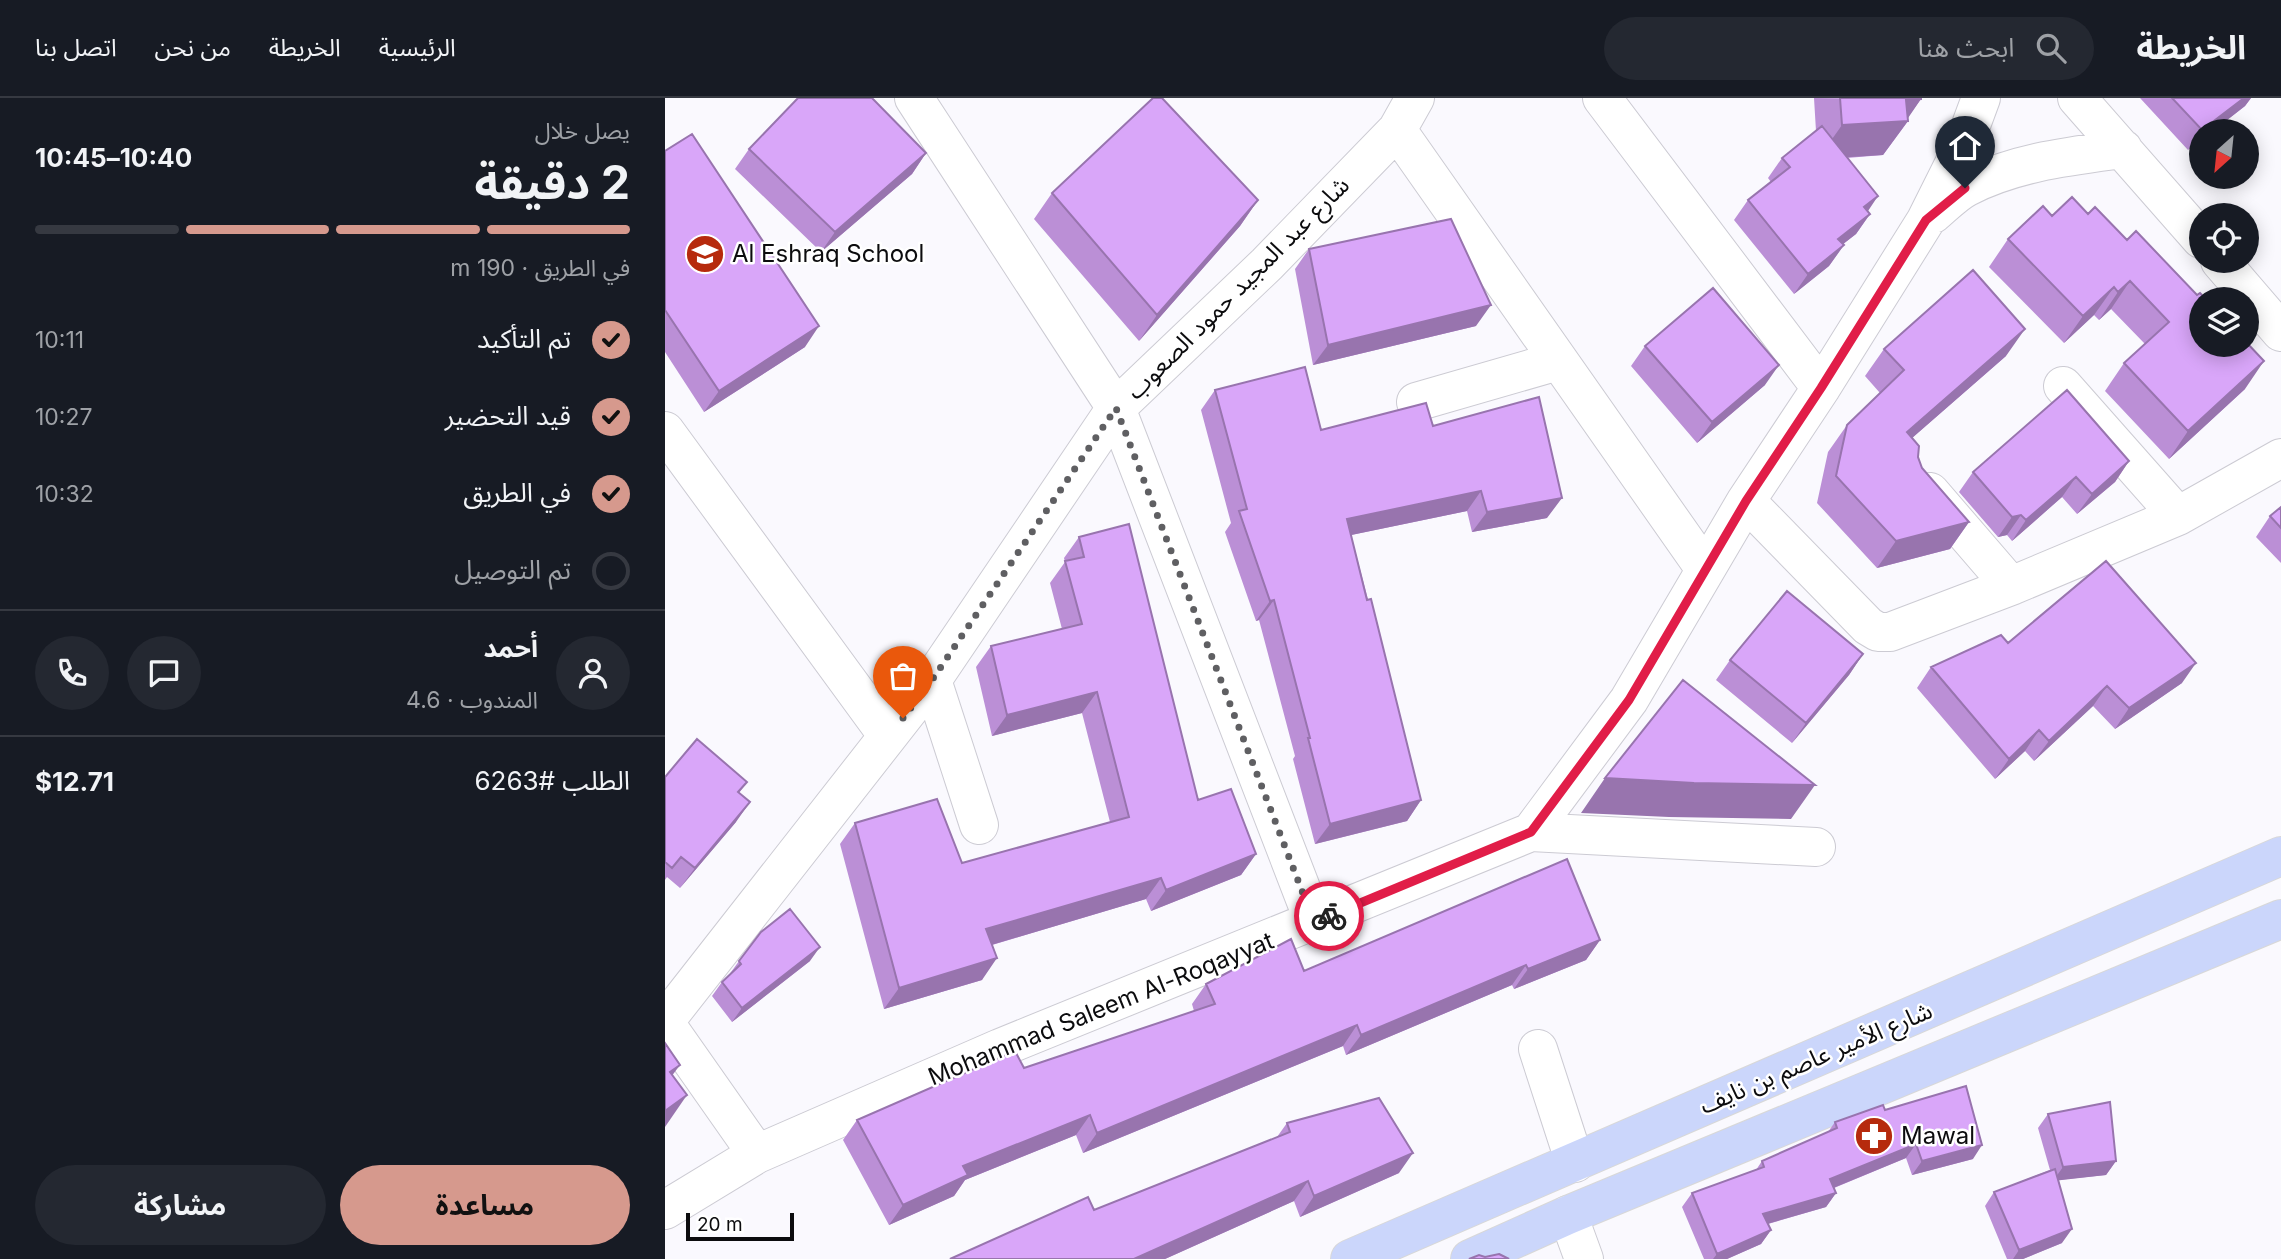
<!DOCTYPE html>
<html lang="ar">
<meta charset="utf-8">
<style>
:root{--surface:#171b24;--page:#242831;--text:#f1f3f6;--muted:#9ea1a6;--line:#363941;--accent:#d6998d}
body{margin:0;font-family:Inter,"Noto Sans Arabic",sans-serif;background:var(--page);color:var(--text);direction:rtl;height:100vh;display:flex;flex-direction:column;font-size:26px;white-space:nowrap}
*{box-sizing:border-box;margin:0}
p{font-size:23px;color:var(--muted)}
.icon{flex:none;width:38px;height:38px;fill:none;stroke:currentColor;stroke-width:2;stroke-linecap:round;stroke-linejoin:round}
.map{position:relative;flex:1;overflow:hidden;direction:ltr}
.side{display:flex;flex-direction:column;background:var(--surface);width:665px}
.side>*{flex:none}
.needle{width:46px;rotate:207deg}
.buttons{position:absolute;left:1524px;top:21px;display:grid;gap:14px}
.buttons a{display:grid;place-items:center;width:70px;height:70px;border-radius:50%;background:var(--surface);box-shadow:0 4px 18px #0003;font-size:35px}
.scale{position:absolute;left:21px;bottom:18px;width:108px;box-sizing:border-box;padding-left:7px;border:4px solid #0c0c0e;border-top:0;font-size:19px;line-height:24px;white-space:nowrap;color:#0c0c0e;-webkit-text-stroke:5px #fff;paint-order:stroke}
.pin{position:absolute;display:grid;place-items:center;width:60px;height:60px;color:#fff;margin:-72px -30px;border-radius:50% 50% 50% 0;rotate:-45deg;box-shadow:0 0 7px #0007}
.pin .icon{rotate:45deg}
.courier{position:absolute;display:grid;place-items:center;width:70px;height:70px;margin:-35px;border:5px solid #e11d48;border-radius:50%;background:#fff;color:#222;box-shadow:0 2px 9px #0007}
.overview em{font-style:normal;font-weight:700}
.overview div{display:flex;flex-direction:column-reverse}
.overview{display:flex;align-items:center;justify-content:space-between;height:119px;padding:0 35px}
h1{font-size:46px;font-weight:700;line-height:52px}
.bar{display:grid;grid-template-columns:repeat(4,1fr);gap:10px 7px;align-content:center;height:84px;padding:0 35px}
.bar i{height:9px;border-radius:5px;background:var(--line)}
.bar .active{background:var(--accent)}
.bar p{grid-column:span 4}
.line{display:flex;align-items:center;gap:18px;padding:0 35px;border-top:2px solid var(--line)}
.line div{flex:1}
.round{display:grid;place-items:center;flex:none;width:74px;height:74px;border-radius:37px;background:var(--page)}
ol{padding:0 35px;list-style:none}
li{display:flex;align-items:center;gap:21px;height:77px}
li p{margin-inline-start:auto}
li .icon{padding:7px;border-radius:50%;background:var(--accent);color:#111;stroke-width:4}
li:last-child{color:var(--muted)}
li i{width:38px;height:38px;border:4px solid var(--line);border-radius:50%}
.primary-button{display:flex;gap:14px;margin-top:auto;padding:14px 35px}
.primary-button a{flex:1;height:80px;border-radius:42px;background:var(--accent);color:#111;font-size:28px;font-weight:700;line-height:80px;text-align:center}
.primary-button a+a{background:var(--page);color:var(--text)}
header{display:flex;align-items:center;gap:42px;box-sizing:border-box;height:98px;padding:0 35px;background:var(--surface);border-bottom:2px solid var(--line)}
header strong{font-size:33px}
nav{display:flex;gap:38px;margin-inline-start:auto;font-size:24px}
.search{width:490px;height:63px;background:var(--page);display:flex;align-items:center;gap:18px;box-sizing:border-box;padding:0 24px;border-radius:38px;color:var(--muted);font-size:26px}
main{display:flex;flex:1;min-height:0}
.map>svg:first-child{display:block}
</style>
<header>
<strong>الخريطة</strong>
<div class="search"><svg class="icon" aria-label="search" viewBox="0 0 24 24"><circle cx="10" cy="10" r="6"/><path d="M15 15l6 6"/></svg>ابحث هنا</div>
<nav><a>الرئيسية</a><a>الخريطة</a><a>من نحن</a><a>اتصل بنا</a></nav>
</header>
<main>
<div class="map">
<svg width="1616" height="1161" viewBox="0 0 1616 1161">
<rect width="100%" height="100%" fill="#faf9fe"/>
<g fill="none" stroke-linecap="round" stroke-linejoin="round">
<g stroke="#cccbd3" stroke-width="40">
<path id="minor" d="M249 0 451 310 649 824
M937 0 1156 290
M1412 0 1536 141
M732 32 1040 471
M1268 116C1279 107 1290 95 1302 89 1350 64 1406 58 1458 51
M1555 163 1616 234
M1398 288 1513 418
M751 304 893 263
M0 333 223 638
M1265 394 1346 488
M1081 403 1203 528 1213 534H1225L1346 488 1513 418 1616 360
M267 582 314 727
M866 734 1151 749
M0 923 267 582 451 310 602 166 732 32 750 0
M0 925 92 1056
M873 951 910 1065
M0 1112 92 1056 335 950 866 734 964 602 1081 403 1156 290 1261 122 1299 46 1316 0
M903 1117 919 1161"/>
</g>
<g stroke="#d8d8d8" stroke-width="40">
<path id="major" d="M685 1161 1616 758
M805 1161 903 1117 1616 821"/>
</g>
<use href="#minor" stroke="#fff" stroke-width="38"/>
<use href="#major" stroke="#cbd6fb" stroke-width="38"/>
</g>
<path fill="#bb8fd6" d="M1149 0 1256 1 1242 20 1243 23 1218 57 1182 60 1203 113 1205 116 1191 136 1178 146 1179 147 1164 168 1129 196 1069 122 1083 102 1106 84 1103 80 1117 60 1151 33Z
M1475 0H1586L1580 8 1548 33H1536L1523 52Z
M84 51 261 55 247 76 156 154 70 71Z
M0 53 140 249 39 314 0 254Z
M387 95 593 102 575 128 474 243 369 121Z
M1407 99 1580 291 1504 361 1440 293 1459 265 1480 246 1446 211 1434 222 1429 217 1399 245 1324 169 1343 141 1387 118Z
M644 151 811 228 648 267 630 171Z
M980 248 1100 287 1032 345 966 268Z
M1219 251 1341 258 1247 340 1253 359 1257 370 1304 424 1285 451 1212 470 1152 405 1163 354 1182 327 1215 295 1200 278Z
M550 292 656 332 768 328 882 420 807 434 802 413 686 437 756 702 742 723 650 746 628 661 630 658 594 522 591 523 560 434 566 425 536 312Z
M1464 363 1450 384 1412 416 1397 399 1347 443 1342 437 1333 439 1294 394 1308 374Z
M1616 409V465L1591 439 1605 418Z
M414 439 533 702 591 756 576 777 486 813 481 801 327 847 317 882 219 911 175 746 190 725 297 765 445 724 417 615 327 638 311 569 326 548 397 531 385 485 400 464 399 460Z
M1343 545 1517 585 1450 631 1428 608 1369 663 1360 653 1330 681 1252 590 1266 569Z
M1198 556 1184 577 1127 645 1051 582 1065 562Z
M0 679 82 684 74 695 71 724 15 790 2 779 0 782Z
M935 842 921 862 849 891 847 887 681 957 678 948 418 1055 411 1037 300 1082 289 1098 224 1127 178 1042 192 1022 359 970 529 913 527 906 541 886 639 873Z
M74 863H145L67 924 47 898 57 884 64 877Z
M1220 1012 1308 1061 1247 1077 1241 1060 1169 1090 1171 1095 1161 1109 1103 1126 1106 1132 1096 1146 1062 1161H1039L1017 1109 1027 1095 1091 1072 1097 1063 1163 1034 1170 1024Z
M1383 1016 1451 1063 1441 1077 1393 1082 1397 1145 1358 1161H1342L1320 1108 1329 1094 1385 1072 1373 1030Z
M622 1025 734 1075 635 1119 629 1103 500 1161H285L429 1112 612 1039Z"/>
<path fill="#9874ae" d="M1243 0 1256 1 1241 23H1243L1218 57 1153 61 1177 27Z
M1579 0H1586L1580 8 1548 33H1536V42L1523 52 1537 32Z
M261 55 247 76 156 154 170 134Z
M1213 98 1199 119V109Z
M593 102 575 128 474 243 492 217Z
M1205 116 1191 136 1159 161 1173 141Z
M1179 147 1164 168 1129 196 1143 176Z
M1465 183 1446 211 1434 222 1453 194Z
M1449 189 1429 217 1399 245 1418 218Z
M826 207 811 228 648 267 663 247Z
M154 228 140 249 39 314 54 293Z
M1360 231 1341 258 1223 361 1242 334Z
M1599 263 1580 291 1504 361 1523 333Z
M1114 267 1100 287 1032 345 1047 324Z
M1464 363 1450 384 1412 416 1427 396Z
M1411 379 1397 399 1347 443 1361 422Z
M816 393 802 413 667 441 682 421Z
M897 400 882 420 807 434 822 414Z
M1356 417 1342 437 1333 439 1347 419Z
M1304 424 1285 451 1212 470 1231 443Z
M609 502 594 522 591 523 605 503Z
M1198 556 1184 577 1127 645 1141 625Z
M1531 565 1517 585 1450 631 1464 610Z
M1442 588 1428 608 1369 663 1384 643Z
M432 594 417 615 327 638 342 617Z
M1374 632 1360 653 1330 681 1344 661Z
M940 680 1150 687 1126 721 1004 719 916 715Z
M756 702 742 723 650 746 665 726Z
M85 704 71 724 15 790 30 770Z
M591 756 576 777 486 813 501 792Z
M496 780 481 801 306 853 321 831Z
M935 842 921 862 849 891 863 871Z
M155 849 145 863 67 924 77 910Z
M332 860 317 882 219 911 234 890Z
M861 867 847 887 681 957 696 937Z
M692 927 678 948 418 1055 432 1035Z
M15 967 0 987 5 974Z
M22 997 0 1029V1013Z
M425 1017 411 1037 300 1082 289 1098 224 1127 238 1107 298 1068Z
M1251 1046 1241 1060 1156 1095 1165 1081Z
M1317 1047 1308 1061 1247 1077 1257 1063Z
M748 1055 734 1075 635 1119 649 1098Z
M1451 1063 1441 1077 1388 1083 1398 1069Z
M643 1083 629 1103 500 1161H469Z
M1171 1095 1161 1109 1088 1130 1098 1116Z
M1407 1131 1397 1145 1358 1161H1348L1354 1152Z
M1106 1132 1096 1146 1062 1161H1048L1052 1156Z"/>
<path fill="#d9a6f9" stroke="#9874ae" stroke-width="2" d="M133 0H207L261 55 170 134 84 51Z
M488 0H497L593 102 492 217 387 95Z
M1175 0H1256V1L1241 2 1243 23 1177 27Z
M1507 0H1579L1537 32Z
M1157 28 1213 98 1199 109 1205 116 1173 141 1179 147 1143 176 1083 102 1125 69 1117 60Z
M27 36 154 228 54 293 0 212V53Z
M1407 99 1423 116 1430 109 1462 142 1471 133 1532 197 1535 195 1541 201H1536V247H1582V245L1599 263 1523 333 1459 265 1504 224 1465 183 1453 194 1449 189 1418 218 1343 141 1378 108 1387 118Z
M786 121 826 207 663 247 644 151Z
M1308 172 1360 231 1242 334 1254 348 1253 359 1257 370 1304 424 1231 443 1171 378 1182 327 1239 272 1219 251Z
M1048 190 1114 267 1047 324 980 248Z
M640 269 656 332 761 305 768 328 874 299 897 400 822 414 816 393 682 421 702 502 706 501 756 702 665 726 643 640H645L609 502 605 503 574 413 582 411 550 292Z
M1402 292 1464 363 1427 396 1411 379 1361 422 1356 417 1347 419 1308 374Z
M1616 409V430L1605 418Z
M464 426 533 702 566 691 591 756 501 792 496 780 321 831 332 860 234 890 190 725 272 701 297 765 464 719 432 594 342 617 326 548 417 526 400 463 419 459 414 439Z
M1441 463 1531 565 1464 610 1442 588 1384 643 1374 632 1344 661 1266 569 1336 537 1343 545Z
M1122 493 1198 556 1141 625 1065 562Z
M1018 582 1150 687 1029 685 940 680Z
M32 641 82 684 73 694 85 704 30 770 16 759 7 770 0 764V679Z
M902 761 935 842 863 871 861 867 696 937 692 927 432 1035 425 1017 298 1068 303 1077 238 1107 192 1022 350 953 359 970 550 906 541 886 626 841 639 873Z
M125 811 155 849 77 910 57 884 76 866 74 863 96 834Z
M0 945 15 967 5 974 22 997 0 1013Z
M1301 988 1317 1047 1257 1063 1251 1046 1165 1081 1171 1095 1098 1116 1106 1132 1052 1156 1027 1095 1099 1069 1097 1063 1172 1030 1170 1024 1218 1007 1220 1012Z
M714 1000 748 1055 649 1098 643 1083 469 1161H285L423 1099 429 1112 625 1034 622 1025Z
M1445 1004 1451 1063 1398 1069 1383 1016Z
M1390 1071 1407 1131 1354 1152 1329 1094Z
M834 1156 844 1161H804L814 1157 820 1159Z"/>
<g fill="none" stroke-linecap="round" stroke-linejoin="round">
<path stroke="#5f5f62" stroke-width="7" stroke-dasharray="0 12.6" d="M238 620 267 582 451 310 649 824 664 818"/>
<path stroke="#e11d48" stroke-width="9" d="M664 818 866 734 964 602 1081 403 1156 290 1261 122 1300 90"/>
</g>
<defs>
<g id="school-disc" transform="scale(2.0125)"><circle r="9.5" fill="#b62a0d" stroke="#fff"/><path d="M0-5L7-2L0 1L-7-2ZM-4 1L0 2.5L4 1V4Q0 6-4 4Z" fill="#fff"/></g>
<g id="pharmacy-disc" transform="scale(2.0125)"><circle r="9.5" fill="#b62a0d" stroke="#fff"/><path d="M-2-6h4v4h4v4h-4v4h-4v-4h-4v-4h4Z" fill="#fff"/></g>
</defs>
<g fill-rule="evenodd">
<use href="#school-disc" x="40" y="156"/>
<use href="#pharmacy-disc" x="1209" y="1038"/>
</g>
<g text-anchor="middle" stroke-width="5" stroke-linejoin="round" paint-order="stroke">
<g font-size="24" fill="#0c0c0e" stroke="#fff" text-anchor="start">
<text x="67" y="164">Al Eshraq School</text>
<text x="1236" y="1046">Mawal</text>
</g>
<g font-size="24" fill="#0c0c0e" stroke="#fff">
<text transform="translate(573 190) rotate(-45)" y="8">شارع عبد المجيد حمود الصعوب</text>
<text transform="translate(436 911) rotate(-22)" y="8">Mohammad Saleem Al-Roqayyat</text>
<text transform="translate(1151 960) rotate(-23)" y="8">شارع الأمير عاصم بن نايف</text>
</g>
</g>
</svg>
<div class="buttons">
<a><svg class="needle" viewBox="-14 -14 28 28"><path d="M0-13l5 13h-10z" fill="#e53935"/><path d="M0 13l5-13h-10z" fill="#9ea1a6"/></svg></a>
<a><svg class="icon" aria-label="locate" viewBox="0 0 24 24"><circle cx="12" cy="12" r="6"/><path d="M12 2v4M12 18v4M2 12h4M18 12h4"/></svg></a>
<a><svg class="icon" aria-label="layers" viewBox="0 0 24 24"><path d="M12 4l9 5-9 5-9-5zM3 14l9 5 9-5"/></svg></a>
</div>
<div class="scale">20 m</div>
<div class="pin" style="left:238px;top:620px;background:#ea580c"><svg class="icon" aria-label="bag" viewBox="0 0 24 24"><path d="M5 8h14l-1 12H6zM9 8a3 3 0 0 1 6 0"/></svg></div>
<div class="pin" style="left:1300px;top:90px;background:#1f2937"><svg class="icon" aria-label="home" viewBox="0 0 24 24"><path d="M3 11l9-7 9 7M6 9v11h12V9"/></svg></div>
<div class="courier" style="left:664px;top:818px"><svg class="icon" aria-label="bike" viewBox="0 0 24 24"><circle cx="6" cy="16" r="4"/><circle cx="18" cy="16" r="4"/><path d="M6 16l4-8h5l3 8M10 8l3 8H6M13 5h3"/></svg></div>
</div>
<section class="side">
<div class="overview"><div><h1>2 دقيقة</h1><p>يصل خلال</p></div><em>10:40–10:45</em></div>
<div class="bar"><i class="active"></i><i class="active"></i><i class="active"></i><i></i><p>في الطريق · 190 m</p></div>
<ol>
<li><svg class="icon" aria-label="check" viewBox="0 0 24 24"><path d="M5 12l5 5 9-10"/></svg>تم التأكيد<p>10:11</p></li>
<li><svg class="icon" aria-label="check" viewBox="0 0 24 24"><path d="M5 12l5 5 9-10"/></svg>قيد التحضير<p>10:27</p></li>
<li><svg class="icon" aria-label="check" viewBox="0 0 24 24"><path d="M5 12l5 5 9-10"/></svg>في الطريق<p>10:32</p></li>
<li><i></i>تم التوصيل</li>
</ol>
<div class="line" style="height:126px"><a class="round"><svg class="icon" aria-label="person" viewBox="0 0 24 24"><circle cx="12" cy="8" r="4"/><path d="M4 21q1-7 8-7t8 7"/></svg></a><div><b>أحمد</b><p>المندوب · 4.6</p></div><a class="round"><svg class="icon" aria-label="chat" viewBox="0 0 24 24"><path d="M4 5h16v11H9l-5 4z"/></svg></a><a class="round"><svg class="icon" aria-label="phone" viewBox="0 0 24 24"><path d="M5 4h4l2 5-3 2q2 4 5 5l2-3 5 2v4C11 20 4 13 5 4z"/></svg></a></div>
<div class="line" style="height:91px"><div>الطلب #6263</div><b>$12.71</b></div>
<div class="primary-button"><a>مساعدة</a><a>مشاركة</a></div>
</section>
</main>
